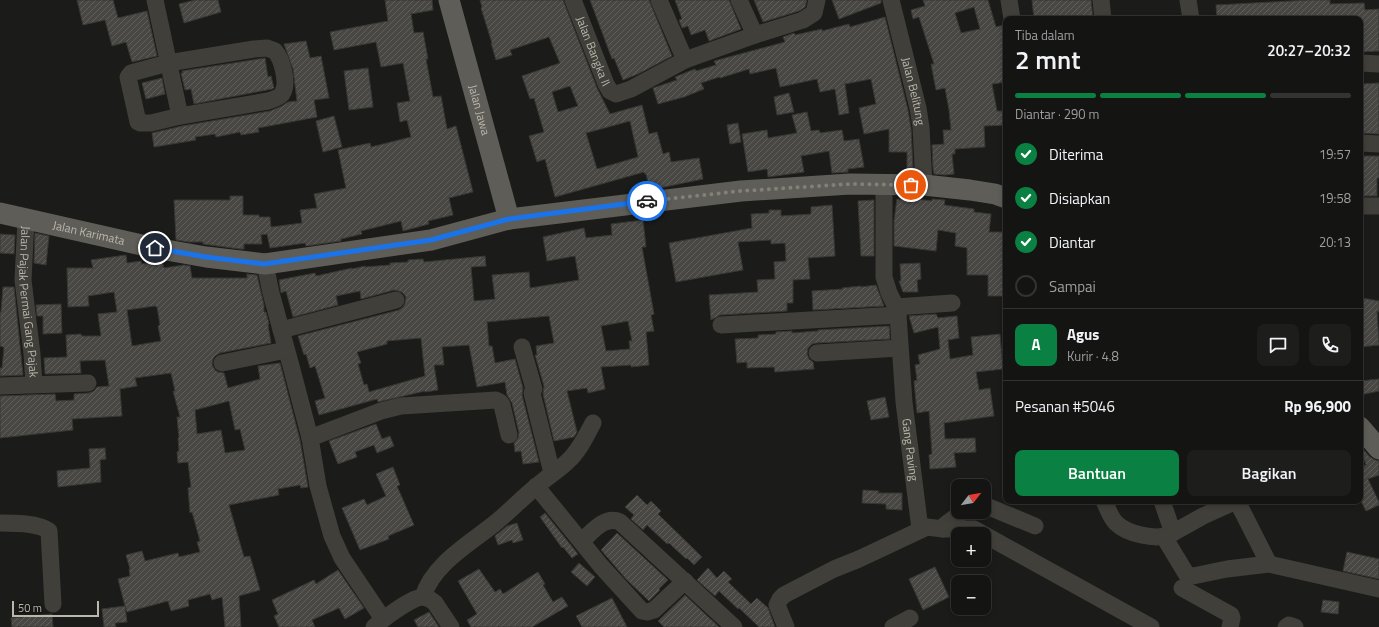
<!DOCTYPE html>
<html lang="id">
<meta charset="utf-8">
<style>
:root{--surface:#141413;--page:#1d1d1c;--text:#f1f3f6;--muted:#9d9ea0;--line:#333;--accent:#0b8043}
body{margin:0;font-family:"Titillium Web",sans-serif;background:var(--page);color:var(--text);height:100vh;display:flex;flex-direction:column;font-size:15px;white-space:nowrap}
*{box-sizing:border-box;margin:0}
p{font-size:13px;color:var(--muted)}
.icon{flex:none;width:22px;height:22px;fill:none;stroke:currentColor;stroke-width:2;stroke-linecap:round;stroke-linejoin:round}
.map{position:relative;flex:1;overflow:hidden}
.drawer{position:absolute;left:1003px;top:16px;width:360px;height:488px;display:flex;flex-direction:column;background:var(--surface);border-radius:8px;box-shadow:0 2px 6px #0003,0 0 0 1px var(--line)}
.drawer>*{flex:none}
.needle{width:26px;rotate:59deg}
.tools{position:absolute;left:951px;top:479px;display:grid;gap:8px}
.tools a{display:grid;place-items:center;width:40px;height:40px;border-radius:8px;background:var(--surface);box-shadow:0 2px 6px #0003,0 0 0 1px var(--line);font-size:20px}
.scale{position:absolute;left:12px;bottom:10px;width:87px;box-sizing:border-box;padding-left:4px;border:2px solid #bab7ac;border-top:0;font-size:11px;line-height:14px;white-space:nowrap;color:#bab7ac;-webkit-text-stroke:3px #161614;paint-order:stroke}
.pin{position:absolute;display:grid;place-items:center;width:34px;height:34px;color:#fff;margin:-17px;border:2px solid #fff;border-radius:50%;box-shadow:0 1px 4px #0007}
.courier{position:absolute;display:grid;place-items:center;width:40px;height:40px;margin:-20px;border:3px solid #1a73e8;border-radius:50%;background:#fff;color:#222;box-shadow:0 1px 5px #0007}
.overview em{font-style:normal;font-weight:600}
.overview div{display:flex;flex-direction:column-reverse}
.overview{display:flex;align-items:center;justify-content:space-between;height:68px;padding:0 12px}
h1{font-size:26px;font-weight:600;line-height:30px}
.bar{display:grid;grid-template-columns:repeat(4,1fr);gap:6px 4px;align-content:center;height:48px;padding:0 12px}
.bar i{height:5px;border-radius:3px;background:var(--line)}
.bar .on{background:var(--accent)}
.bar p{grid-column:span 4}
.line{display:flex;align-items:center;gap:10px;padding:0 12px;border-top:1px solid var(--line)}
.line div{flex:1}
.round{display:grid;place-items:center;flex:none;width:42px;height:42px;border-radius:8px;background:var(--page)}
ol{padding:0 12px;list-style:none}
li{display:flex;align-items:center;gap:12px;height:44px}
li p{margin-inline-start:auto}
li .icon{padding:4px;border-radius:50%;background:var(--accent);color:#fff;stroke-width:4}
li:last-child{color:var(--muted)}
li i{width:22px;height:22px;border:2px solid var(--line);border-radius:50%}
.action{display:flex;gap:8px;margin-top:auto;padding:8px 12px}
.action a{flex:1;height:46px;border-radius:8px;background:var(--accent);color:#fff;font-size:16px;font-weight:600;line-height:46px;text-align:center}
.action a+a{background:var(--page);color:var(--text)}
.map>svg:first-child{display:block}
</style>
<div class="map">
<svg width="1379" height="627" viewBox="0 0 1379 627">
<defs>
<pattern id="building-hatch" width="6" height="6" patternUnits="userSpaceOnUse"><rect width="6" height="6" fill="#484743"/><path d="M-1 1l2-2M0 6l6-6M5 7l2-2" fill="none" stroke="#605f5b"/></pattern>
</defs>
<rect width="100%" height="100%" fill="#1b1b19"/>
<path fill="url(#building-hatch)" stroke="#373733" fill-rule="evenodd" d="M77 0H113L118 18 147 11 157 56 132 62 126 42 112 46 105 20 83 25Z
M195 0H218L221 12 184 23 179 4Z
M385 0H432L433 10 411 14 414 33 423 32 428 59H426L433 97 441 96 447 129 456 126 473 192 449 198 453 215 428 221 429 224 403 231 401 221 361 231 362 234 341 239V241L306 246 305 243 270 248 267 234 261 235 262 244H244V249H240L203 244V242H189L176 240 174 200H230V196H243V215H259V217H270L271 227 302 223 300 210 317 208 314 194 346 188 338 150 370 143 371 147 411 137 407 120 400 122 397 103 410 101 403 63 381 67 376 42 334 50 330 32 388 21Z
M480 0H563L597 88 610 114 642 105 649 134 657 132 663 154 669 152 671 162 699 158 703 179 650 190 646 174H645L644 172 555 197 545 159 537 162 529 136 544 132 534 98 530 99 522 76 560 63 549 37 510 50 512 55 496 60 491 43H492L481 8 482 7ZM570 86 578 106 558 112 552 92ZM630 121 638 157 597 169 586 133Z
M590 0H649L672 56 638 74 623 80 614 58 612 59Z
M675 0H729L741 29 709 41 705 30 691 35 688 26 682 28 679 20 682 19Z
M754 0H807L805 7 799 11 763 22Z
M832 0H881V3L839 19Z
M923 0H988L996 27 1004 25 1006 27V82L992 84 997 111H1006V125L984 126 985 147 955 149V154H952L954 174 945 175 934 174 933 168 932 145 944 144 943 130H951L949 110 945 88 936 90 931 64H934L919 17 913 19 911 10 925 6ZM974 7 980 29 961 33 955 13Z
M1032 0H1091L1093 19H1034Z
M1310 0H1330V4L1364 3 1365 10 1379 9V51L1360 52V19H1217L1216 5Z
M885 17 908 110 911 128 913 168H907V152H889V129L864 134 859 108 876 104 871 79 845 84 849 113 839 115 835 89 820 92 817 79 780 87 776 68 750 74 749 69 720 78 719 77 701 83 704 89 684 97 658 104 653 88 677 80 675 77 695 69 696 71 716 65 714 61 785 42 783 37 794 33 795 35 822 29V31L849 24 850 27Z
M306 41 310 58 321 56 329 98 314 100 317 117 258 128 259 132 241 135 240 132 216 137 215 134 195 137 196 140 154 147 152 133 182 126 270 111 282 106 288 102 297 101 293 69 284 44Z
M265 58 268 77 271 76 274 88 272 89 194 104 191 89 185 90 181 73H183L182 71Z
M368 68 373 107 349 110 344 71Z
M162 78 165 94 146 99 142 83Z
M1379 83V134L1360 133V84Z
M789 93 794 112 777 115 774 97Z
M807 112 811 131 819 130 820 133 842 130 844 141 859 139 864 167 848 169V172L832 173 829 151 801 156 804 172 768 177 767 169 748 172 742 134 767 130 768 138 797 133 792 115Z
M334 116 342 147 323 152 316 121Z
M738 123 741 142 730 144 727 125Z
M1360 156H1379V178H1377V196H1360Z
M897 199 916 201V199L932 201V199L945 200 944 205 974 209V212L991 214 989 232H1006V296H988V275H967V248L955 246 956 233 938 230 936 251 894 246V221Z
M874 200V256H861L858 201Z
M832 205 835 256 808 258 810 279 793 280V303H787V311L720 315 711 320 709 295 758 292 757 280 775 279 774 262 786 261 785 243 771 244V240L738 242 743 270 676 282 669 243 752 228 751 214 769 213V210H781V216L811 214V207Z
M643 220 646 247H642L654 314 651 315 654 331 646 332 649 365 631 367V365L601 367 605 389 588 393 587 388 567 391 577 432 574 437 554 441 543 394 544 386 535 355H537L536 346 554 343 549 316 487 322 489 346H492L495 363 515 359 523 388 522 395 539 462 523 464 521 451 515 452 514 443 518 438 519 433 512 403 507 395 505 382 477 387 469 345 442 347 444 365H434L438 390 425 392V391L378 402 377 399 319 415 315 401 325 398 315 366 310 368 306 354 304 355 298 336 399 310 403 307 405 303 406 297 403 293 399 291 394 290 361 299 360 291 336 296 338 305 293 317 286 291 281 293 279 280 315 273 316 276 352 268V269L365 266V267L390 265V263L408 262V260L423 259 424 262 485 256 486 266 471 267 474 301 495 299 492 275 529 272 530 288 579 280 575 256 547 261 543 237 584 228 586 238 612 235 611 224ZM628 321 632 341H629L630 349 606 351 601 326ZM421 338 425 376 369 392 367 384 364 385 358 364 361 363 357 352 387 344V341Z
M35 233 49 236 46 265 34 263Z
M0 234 15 235 14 254 0 253Z
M126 255 127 263 141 261 142 264 160 261H162L164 268 184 265 190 266 192 278H247V274L257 275 264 305V312H266L269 324 268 325 271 343 220 353 215 356 213 359 212 365 215 370 218 372 224 373 228 388 260 379 258 366 280 363 300 440 308 487 301 488 300 485 278 489 279 495 229 505 244 557 250 556 260 590 239 596 241 627H225L222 597 212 600 210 594 188 600 189 606 171 611 168 601 127 612 125 606 127 622 115 623 116 627H104L102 609 125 606 118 579 130 576 129 569H130L126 555 142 551 145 561 178 553 179 557 200 552 197 542 200 541 192 512 190 513 188 488 191 487 188 462 178 463 177 452 179 451 178 438H179L177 417H180L173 391H175L171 373 135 378 137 386 120 389 122 416 72 419 73 430 0 438V396L55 394 56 401 74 400V394L89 393 94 391 97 387 109 386 105 360 80 361 81 373 45 374 44 358 67 357 66 335 81 334 82 336H101L98 314 117 312 114 292 88 296 89 306 68 307 67 268H93L91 260ZM155 306 157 307 160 325 158 326 161 341 132 346 127 310ZM229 401 235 430 240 429 245 450 225 453 221 430 197 434 195 410Z
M920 263 921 279 917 280 918 292H903L899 281H901L900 264Z
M876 285 884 306 813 310 812 291 843 289 842 288 861 286V287Z
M3 287H14L23 375 0 376V368H2L4 348 3 347 0 346V312H1Z
M1362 298 1379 301V312L1377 311 1379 345 1360 347V335L1362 334 1360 320Z
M61 304 62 333 43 334V316H37L36 305Z
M936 314 938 318 957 316 959 338 948 340 950 359 973 355 971 337 1000 334 1003 369 976 372 979 390 990 388 994 416 944 423 945 439 975 438 976 452 954 453 956 467 930 469 929 455 932 454 929 411 917 413 914 381 917 380 915 365 920 364 918 355 940 349 938 327 914 333 909 316Z
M889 326 890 339 816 343 812 344 808 348 807 354 809 359 813 362 814 369 775 372 774 367 747 368V362L737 363 735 339 758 338V335L776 334V332L792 331V333L818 331V330Z
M1379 379V391L1360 395V381Z
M885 397 889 417 871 420 867 401Z
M376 424 382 439 390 436 394 446 377 453 374 445 355 452 357 457 338 464 329 441Z
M105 448 106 459 100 460 101 482 58 487 57 471 90 468 89 449Z
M1363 449 1370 457 1375 460 1379 461V475L1368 479 1379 502V505L1366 511 1360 499V463L1362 467 1366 465 1361 450Z
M393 467 400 485 397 486 414 525 388 536 389 539 360 550 342 508 364 499 367 505 386 496 376 474Z
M863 490 879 491 878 493H902V510L886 509V504L862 503Z
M637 495 647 505 651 501 661 511 658 514 702 557 694 565 687 558 686 559 669 543 667 544 647 525 643 530 631 519 634 515 625 507Z
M545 513 578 554 572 558 563 547 562 548 540 517Z
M517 523 523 540 513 543 512 540 498 545 495 536 507 526Z
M617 533 668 580 659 589 660 590 649 601 626 579 601 550Z
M1347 552 1379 559V579L1343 571Z
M579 563 595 577 587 586 571 572Z
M935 567 949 597 923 610 909 579Z
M708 568 717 578 724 571 732 579 728 582 751 604 757 598 768 608 775 627H759L739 608 738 609 719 591 715 596 697 580Z
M479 569 495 592 500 589 503 594 538 572 545 584 543 585 553 602 562 597 568 606 532 627H471L467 620 477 614 458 581Z
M338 570 364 608 345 619 339 608 312 620 315 627H279L274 616 278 614 272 600 314 580 316 584Z
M685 595 719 627H664L658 621Z
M612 598 627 627H582L576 616Z
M1323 600 1339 602 1338 614 1321 612Z
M429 612 439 627H418L414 620Z
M52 614 53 627H12L11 618Z"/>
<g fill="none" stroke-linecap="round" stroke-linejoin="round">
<g stroke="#403f3a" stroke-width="17">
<path d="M155 0 180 116"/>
<path id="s1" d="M573 0 606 84 610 91 616 94 631 89 685 60 755 35 803 20 814 13 817 0"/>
<path d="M659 0 685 60"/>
<path d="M739 0 755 35"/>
<path id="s2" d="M891 0 918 108 921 127 924 185"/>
<path d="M1009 0 1012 19"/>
<path d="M1101 0 1103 19"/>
<path d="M1188 0 1191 19"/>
<path d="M267 48 275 51C282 59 289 84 282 94 279 98 274 99 268 101L180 116 151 123H140L138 122 128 77 131 73 168 63 254 49Z"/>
<path d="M1360 63 1379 64"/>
<path d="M1360 143 1379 144"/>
<path id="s3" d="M884 185V277L889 293 896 307 898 315 904 402 920 529"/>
<path d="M1360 206H1379"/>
<path id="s4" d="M26 219 23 280 32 354 34 384"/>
<path d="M265 264 271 293 291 366 310 438 318 486 332 536 342 558 383 619"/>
<path d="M896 307 952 303"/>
<path d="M721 325 898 315"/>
<path d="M281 330 396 300"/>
<path d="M522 347 534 389 532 393 552 473"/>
<path d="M817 353 900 348"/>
<path d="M222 363 286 350"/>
<path d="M0 386 88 383"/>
<path d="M310 438 381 411 401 406 496 400 500 402 502 405 509 435"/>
<path d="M536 486 601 566 642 611 647 612 654 610 685 581"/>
<path d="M1104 501C1108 509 1110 517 1116 523 1127 534 1155 540 1169 535L1203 516 1234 502 1238 503 1269 564"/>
<path d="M1162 501 1173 533"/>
<path d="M984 505 1035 526"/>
<path d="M0 523C13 523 39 523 49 531L53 604"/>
<path d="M943 529 945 525 962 512"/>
<path d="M1164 537 1187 575 1193 576 1227 569 1269 564 1379 589"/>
<path d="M582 541C592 532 605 515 620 522L734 627"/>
<path d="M1182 588 1231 615 1232 618 1230 627"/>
<path d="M423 597C432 565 469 544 494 524 509 512 522 498 537 486 547 477 559 470 568 461 579 451 586 436 593 423"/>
<path d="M374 627C383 619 412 597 423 597 428 598 432 600 435 603L451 627"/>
<path d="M786 627 777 605 780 599 784 595 834 569 859 559 927 527 943 529H974L1151 627"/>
<path d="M893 627 910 618"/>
<path d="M1286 627 1289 625 1295 627"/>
</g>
<g stroke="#5f5d57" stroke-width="21">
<path id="s5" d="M449 0 509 219"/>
<path id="s6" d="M0 213 155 248 206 257 265 264 431 240 509 219 741 191 850 184 924 185 970 190 995 194 1006 198"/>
<path d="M1360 427 1379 449"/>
</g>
</g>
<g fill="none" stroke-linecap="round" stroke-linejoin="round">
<path stroke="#828079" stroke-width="4" stroke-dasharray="0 7.2" d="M647 201 741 191 850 184 911 185"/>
<path stroke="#1a73e8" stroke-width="5" d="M155 248 206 257 264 264 431 240 509 219 647 201"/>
</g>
<g text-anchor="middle" stroke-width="4" stroke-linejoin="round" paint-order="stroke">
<g font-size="12" fill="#bab7ac" stroke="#161614">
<text dy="4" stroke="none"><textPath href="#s1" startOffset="55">Jalan Bangka II</textPath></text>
<text dy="4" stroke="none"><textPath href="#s2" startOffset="94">Jalan Belitung</textPath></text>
<text dy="4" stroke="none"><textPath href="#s5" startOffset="114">Jalan Jawa</textPath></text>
<text dy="4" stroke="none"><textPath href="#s6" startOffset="91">Jalan Karimata</textPath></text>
<text dy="4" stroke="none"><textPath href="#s4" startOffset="83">Jalan Pajak Permai Gang Pajak</textPath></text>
<text dy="4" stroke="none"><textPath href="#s3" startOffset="268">Gang Paving</textPath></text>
</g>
</g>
</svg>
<div class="tools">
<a><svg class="needle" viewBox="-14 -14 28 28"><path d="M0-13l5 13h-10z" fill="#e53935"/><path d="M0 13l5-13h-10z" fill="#9d9ea0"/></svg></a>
<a>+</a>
<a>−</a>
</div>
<div class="scale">50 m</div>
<div class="pin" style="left:911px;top:185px;background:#ea580c"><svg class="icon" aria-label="bag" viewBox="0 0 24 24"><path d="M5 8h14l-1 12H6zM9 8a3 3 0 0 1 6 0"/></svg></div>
<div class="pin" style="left:155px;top:248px;background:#1f2937"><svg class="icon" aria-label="home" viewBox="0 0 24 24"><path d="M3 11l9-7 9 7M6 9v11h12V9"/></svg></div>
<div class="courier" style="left:647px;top:201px"><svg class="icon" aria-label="car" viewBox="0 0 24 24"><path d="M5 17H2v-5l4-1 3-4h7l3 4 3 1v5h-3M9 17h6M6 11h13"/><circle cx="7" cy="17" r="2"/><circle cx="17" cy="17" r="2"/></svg></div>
<section class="drawer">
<div class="overview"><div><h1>2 mnt</h1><p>Tiba dalam</p></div><em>20:27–20:32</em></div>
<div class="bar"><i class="on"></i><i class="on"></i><i class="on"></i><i></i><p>Diantar · 290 m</p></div>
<ol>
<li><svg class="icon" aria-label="check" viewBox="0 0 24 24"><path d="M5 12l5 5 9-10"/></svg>Diterima<p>19:57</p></li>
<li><svg class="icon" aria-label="check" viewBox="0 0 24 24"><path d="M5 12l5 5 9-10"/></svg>Disiapkan<p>19:58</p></li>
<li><svg class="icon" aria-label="check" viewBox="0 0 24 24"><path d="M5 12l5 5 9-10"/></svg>Diantar<p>20:13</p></li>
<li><i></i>Sampai</li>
</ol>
<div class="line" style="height:72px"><b class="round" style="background:var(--accent);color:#fff">A</b><div><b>Agus</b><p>Kurir · 4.8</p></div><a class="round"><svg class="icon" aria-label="chat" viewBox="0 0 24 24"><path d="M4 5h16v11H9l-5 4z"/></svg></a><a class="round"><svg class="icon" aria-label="phone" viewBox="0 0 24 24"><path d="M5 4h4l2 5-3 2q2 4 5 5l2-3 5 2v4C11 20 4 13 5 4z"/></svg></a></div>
<div class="line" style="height:52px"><div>Pesanan #5046</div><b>Rp 96,900</b></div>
<div class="action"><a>Bantuan</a><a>Bagikan</a></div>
</section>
</div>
